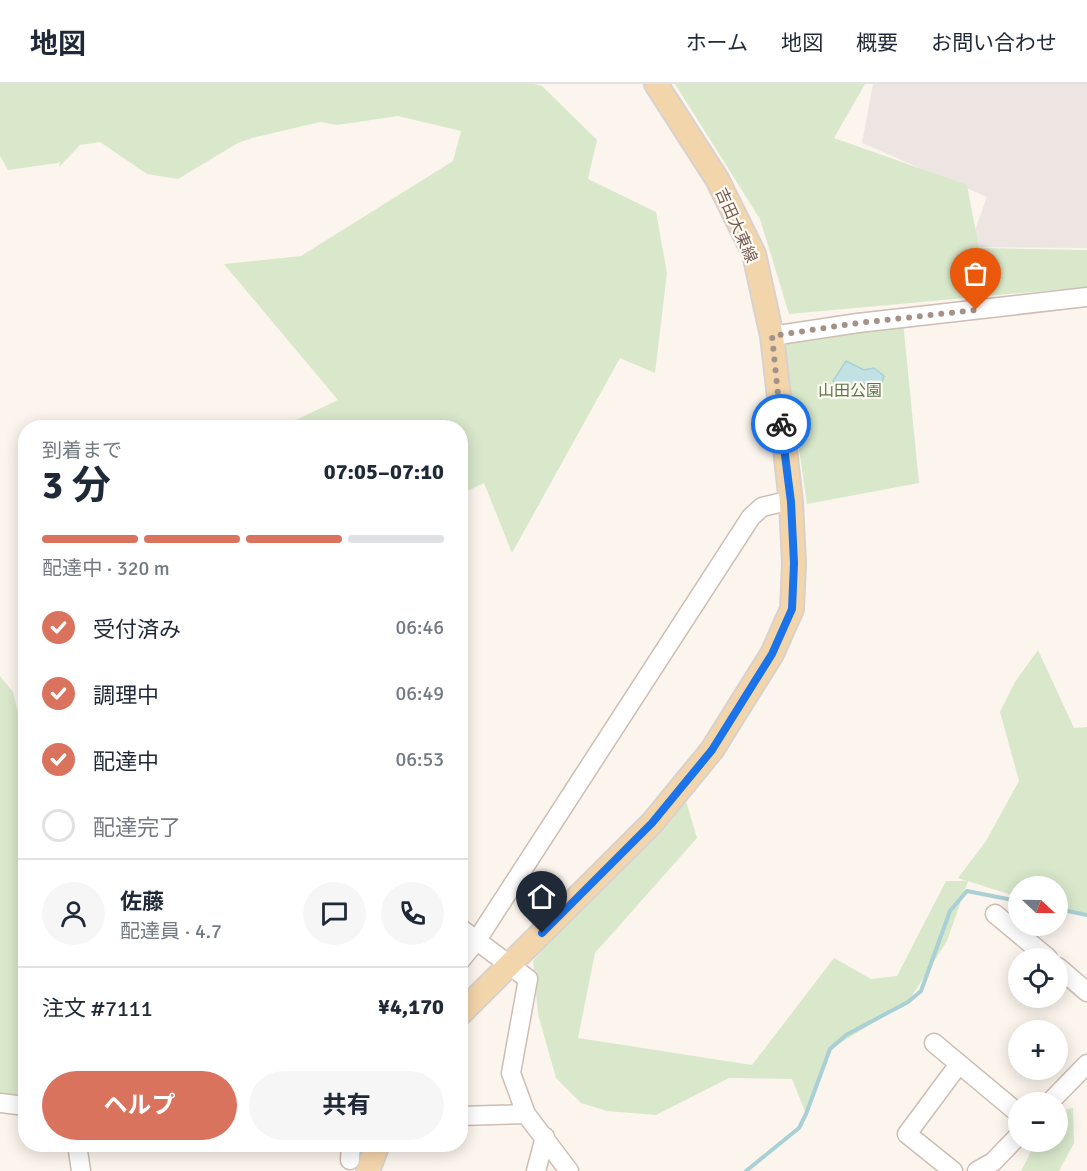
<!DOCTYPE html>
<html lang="ja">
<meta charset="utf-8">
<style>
:root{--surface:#fff;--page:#f6f6f7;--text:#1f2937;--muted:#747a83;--line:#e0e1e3;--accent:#d9735e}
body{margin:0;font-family:Signika,"Noto Sans JP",sans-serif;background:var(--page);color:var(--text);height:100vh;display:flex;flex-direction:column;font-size:22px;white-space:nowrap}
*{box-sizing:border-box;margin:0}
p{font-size:20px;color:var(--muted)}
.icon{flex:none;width:33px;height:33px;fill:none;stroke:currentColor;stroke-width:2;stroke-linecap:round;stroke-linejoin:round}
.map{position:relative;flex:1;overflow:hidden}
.sheet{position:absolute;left:18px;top:336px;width:450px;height:732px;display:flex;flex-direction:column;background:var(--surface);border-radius:24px;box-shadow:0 3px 15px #0003}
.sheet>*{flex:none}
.needle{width:39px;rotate:112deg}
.fabs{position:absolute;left:1008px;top:792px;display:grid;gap:12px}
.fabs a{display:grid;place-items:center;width:60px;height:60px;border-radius:50%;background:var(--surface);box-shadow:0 3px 15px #0003;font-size:30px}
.pin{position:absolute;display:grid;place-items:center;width:51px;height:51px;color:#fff;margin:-62px -26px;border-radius:50% 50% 50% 0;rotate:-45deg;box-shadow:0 0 6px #0007}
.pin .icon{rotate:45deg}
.courier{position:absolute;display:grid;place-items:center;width:60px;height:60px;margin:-30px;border:4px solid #1a73e8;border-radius:50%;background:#fff;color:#222;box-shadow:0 2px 8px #0007}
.headline em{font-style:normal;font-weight:700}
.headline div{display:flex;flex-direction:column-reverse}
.headline{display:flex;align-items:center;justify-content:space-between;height:102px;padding:0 24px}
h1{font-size:39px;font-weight:700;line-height:45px}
.bar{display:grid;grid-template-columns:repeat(4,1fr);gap:9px 6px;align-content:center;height:72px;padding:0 24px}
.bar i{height:8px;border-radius:4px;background:var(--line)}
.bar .current{background:var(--accent)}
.bar p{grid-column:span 4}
.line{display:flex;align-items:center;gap:15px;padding:0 24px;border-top:2px solid var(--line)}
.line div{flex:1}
.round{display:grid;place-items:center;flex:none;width:63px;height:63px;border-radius:32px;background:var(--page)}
ol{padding:0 24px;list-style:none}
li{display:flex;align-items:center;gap:18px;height:66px}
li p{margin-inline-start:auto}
li .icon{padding:6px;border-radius:50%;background:var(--accent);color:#fff;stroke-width:4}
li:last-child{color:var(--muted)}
li i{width:33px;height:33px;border:3px solid var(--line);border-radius:50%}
.cta{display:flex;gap:12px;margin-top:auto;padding:12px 24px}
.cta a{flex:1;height:69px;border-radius:36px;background:var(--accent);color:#fff;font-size:24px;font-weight:700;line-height:69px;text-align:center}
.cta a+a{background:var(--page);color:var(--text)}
header{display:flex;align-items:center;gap:36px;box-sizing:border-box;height:84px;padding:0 30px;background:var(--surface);border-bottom:2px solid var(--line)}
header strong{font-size:28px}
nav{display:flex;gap:33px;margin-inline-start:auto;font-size:21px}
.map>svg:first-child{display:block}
</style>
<header>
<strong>地図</strong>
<nav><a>ホーム</a><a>地図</a><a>概要</a><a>お問い合わせ</a></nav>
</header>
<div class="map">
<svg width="1087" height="1087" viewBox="0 0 1087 1087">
<rect width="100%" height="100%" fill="#fbf5ed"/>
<path fill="#ece5e1" d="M873 0H1087V164L969 163 987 113 862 59Z"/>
<path fill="#d9e8cb" d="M0 0H534L542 2 597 56 588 95 656 128 667 189 655 289 620 274 512 469 484 399 461 410 460 344 281 343 338 316 224 180 301 172 453 77 461 47 398 32 337 41 320 38 252 54 238 59 178 95 147 90 100 58 80 61 59 83 60 77 58 79 8 86 0 72Z
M675 0H865L834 54 967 101 979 164 1087 166V203L789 230 760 135Z
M903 237 919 399 807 420 783 257Z
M1038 566 1074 644 1087 643V831L1058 825V802H1018V813L968 797 947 857 908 918 830 965 806 1030 792 995 729 994 656 1031 607 1027 581 1019 556 994 538 930 533 877 558 848 686 717 697 754 595 869 578 954 752 981 834 874 871 895 897 892 946 797H966L958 794 986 757 1019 697 1000 628 1015 598Z
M0 592 13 608 26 663V1019L0 1014Z
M1073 1024 1074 1059 1059 1087H1021L1036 1058H1058V1027Z"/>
<path fill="#c2e1e4" stroke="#a9d0d5" stroke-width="1.5" d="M846 277 864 286 874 284 884 292 881 303 864 300 852 304 839 306 833 297Z"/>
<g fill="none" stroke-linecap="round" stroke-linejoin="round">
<path stroke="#a9d0d5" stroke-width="4" d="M1058 825 1087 831
M746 1087 799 1044 806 1030 830 965 846 951 908 918 921 907 950 827 967 807 1018 817"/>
<g stroke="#cdbdb3" stroke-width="21">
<path id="minor" d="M772 252 858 239 1087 213
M995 830 1048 874
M460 844 528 895 511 989 526 1030 569 1087
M460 877 477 856 751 433 762 423 791 416
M1058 883 1087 908
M934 959 1018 1029
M1050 1018 1087 980
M0 1019 26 1022
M460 1032 526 1030
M77 1060 81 1087
M350 1076 351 1060
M536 1087 545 1053
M953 1087 907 1050 959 980
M977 1087 993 1078 1018 1052"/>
</g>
<g stroke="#d8d1ce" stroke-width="26">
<path id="major" d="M460 930 652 739 712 666 772 570 792 525 794 479 791 418 772 252 754 170 717 95 656 0
M368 1087 378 1060"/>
</g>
<use href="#minor" stroke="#fff" stroke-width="18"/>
<use href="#major" stroke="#f3d5ac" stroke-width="22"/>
</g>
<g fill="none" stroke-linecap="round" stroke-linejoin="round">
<path stroke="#a49288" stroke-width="6" stroke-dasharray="0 10.8" d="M781 340 772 252 858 239 976 226"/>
<path stroke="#1a73e8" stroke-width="8" d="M542 849 652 739 712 666 772 570 792 525 794 479 791 418 781 340"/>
</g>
<g text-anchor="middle" stroke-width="4.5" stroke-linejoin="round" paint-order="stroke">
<g font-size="16" fill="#755c51" stroke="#fef9f3">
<text transform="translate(737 141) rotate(66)" y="6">吉田大東線</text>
</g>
<g font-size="16" fill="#5a794a" stroke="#fef9f3">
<text x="850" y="312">山田公園</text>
</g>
</g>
</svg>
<div class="fabs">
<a><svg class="needle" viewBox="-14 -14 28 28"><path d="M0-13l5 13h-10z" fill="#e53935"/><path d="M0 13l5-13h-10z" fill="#747a83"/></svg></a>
<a><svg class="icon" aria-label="locate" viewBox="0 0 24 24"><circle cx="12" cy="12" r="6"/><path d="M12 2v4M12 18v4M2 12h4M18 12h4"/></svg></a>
<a>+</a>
<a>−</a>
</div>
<div class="pin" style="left:976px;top:226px;background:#ea580c"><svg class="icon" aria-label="bag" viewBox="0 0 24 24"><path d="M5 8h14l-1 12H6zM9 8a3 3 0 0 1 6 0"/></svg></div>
<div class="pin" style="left:542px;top:849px;background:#1f2937"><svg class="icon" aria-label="home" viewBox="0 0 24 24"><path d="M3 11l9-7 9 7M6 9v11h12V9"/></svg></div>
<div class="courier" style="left:781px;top:340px"><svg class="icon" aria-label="bike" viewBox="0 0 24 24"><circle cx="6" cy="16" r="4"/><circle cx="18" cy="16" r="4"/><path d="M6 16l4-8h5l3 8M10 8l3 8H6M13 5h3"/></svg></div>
<section class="sheet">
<div class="headline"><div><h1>3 分</h1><p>到着まで</p></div><em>07:05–07:10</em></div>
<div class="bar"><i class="current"></i><i class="current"></i><i class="current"></i><i></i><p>配達中 · 320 m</p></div>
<ol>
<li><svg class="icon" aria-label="check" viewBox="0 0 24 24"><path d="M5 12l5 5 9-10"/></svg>受付済み<p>06:46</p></li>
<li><svg class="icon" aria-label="check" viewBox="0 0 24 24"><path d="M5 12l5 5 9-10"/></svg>調理中<p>06:49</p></li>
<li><svg class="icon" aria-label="check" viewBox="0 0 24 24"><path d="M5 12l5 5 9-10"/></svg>配達中<p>06:53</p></li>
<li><i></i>配達完了</li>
</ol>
<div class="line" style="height:108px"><a class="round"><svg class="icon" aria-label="person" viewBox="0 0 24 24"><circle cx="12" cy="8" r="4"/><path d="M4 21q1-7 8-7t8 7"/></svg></a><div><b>佐藤</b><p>配達員 · 4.7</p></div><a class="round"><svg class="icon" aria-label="chat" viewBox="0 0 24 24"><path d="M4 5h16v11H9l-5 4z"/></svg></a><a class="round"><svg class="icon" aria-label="phone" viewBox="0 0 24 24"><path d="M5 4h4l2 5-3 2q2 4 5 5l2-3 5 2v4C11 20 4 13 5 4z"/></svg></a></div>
<div class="line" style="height:78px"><div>注文 #7111</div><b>¥4,170</b></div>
<div class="cta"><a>ヘルプ</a><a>共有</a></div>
</section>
</div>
